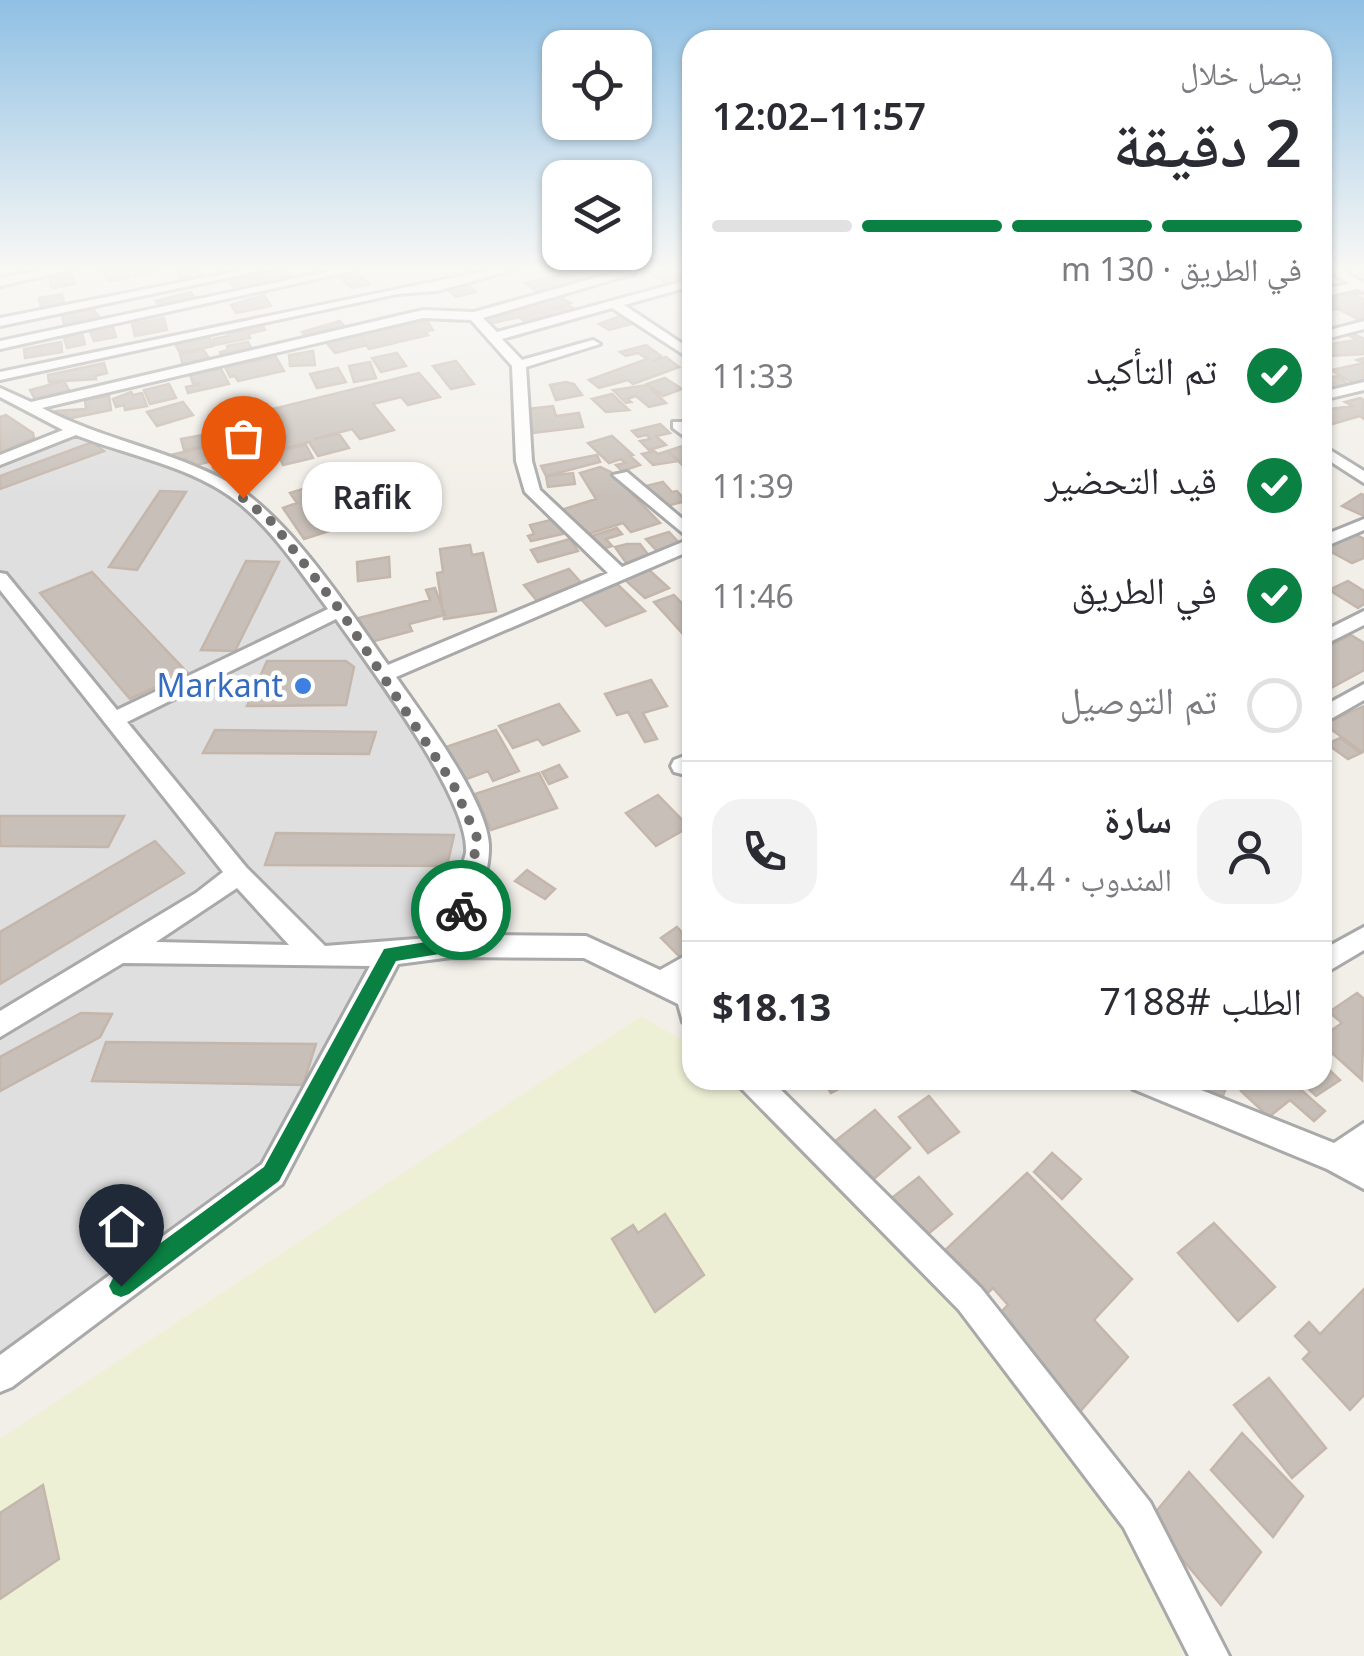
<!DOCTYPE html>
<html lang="ar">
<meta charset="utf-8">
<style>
:root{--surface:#fff;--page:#f2f2f3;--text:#2b2b33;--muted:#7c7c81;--line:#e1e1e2;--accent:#0b8043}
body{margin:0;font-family:"Noto Sans","Noto Naskh Arabic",sans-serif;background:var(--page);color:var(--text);direction:rtl;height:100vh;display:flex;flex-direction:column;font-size:38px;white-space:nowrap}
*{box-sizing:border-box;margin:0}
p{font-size:32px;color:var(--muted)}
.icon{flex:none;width:55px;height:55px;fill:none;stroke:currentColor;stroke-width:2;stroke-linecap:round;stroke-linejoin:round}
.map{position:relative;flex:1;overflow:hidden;direction:ltr}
.details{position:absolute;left:682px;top:30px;width:650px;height:1060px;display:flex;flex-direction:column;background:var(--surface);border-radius:30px;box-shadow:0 2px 8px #0004;direction:rtl}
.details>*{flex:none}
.fabs{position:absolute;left:542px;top:30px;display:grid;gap:20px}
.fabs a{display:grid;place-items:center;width:110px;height:110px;border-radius:20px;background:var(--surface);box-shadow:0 2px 8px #0004;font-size:50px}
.pin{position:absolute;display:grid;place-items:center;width:85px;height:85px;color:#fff;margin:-102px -42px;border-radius:50% 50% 50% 0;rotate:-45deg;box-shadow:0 0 10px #0007}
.pin .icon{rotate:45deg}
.courier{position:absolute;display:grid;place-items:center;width:100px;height:100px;margin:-50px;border:8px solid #0b8043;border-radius:50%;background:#fff;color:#222;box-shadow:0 2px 12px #0007}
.bubble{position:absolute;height:70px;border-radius:30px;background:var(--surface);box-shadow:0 2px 8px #0004;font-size:32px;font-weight:600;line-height:70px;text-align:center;direction:rtl}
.summary em{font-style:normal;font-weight:600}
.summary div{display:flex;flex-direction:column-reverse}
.summary{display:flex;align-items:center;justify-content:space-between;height:170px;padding:0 30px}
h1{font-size:65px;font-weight:600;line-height:75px}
.bar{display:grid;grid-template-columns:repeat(4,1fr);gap:15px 10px;align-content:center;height:120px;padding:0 30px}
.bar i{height:12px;border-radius:8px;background:var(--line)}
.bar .active{background:var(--accent)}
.bar p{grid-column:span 4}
.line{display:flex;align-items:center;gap:25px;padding:0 30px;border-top:2px solid var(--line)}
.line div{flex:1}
.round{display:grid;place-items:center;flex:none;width:105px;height:105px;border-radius:30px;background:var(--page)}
ol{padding:0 30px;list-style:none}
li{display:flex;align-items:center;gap:30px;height:110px}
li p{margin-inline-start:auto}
li .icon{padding:10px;border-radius:50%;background:var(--accent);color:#fff;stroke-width:4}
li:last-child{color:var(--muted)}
li i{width:55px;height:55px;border:5px solid var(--line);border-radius:50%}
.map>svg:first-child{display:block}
</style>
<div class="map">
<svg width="1364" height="1656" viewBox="0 0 1364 1656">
<rect width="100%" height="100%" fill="#f2efe9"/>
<path fill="#e0dfdf" d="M76 430 202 474 252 506 350 619 478 840 452 946 390 955 272 1174 0 1375V460Z"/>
<path fill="#eef0d5" d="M641 1016 692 1046V1080H751L1137 1515 1183 1656H0V1439Z"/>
<path fill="#c7bfb8" stroke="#c4b6ab" stroke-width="2.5" d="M99 267H152L155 272 133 276 143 269 127 272 130 277 110 281Z
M285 267 291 275 283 281 260 287 237 292 230 282Z
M666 267 687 280 669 285 647 270Z
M199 268 204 279 182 283 178 271Z
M356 272 370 284 352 288 340 278Z
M570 273 580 280 537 292 525 283Z
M71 274 75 284 52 288 49 278Z
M466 283 476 292 456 297 446 288Z
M1360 290 1364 293 1354 295 1364 299V322L1338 309 1322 311V300Z
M191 292 195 299 176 303 178 306 160 309 156 301Z
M62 294 65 307 42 311 39 298Z
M264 295 271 306 236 313 231 305Z
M557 296 571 303 553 308 570 306 577 311 528 324 519 317 494 323 484 314Z
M92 308 100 318 64 325 62 314Z
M623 315 635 323 609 330 599 324Z
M164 318 167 330 135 336 132 324Z
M340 321 346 329 308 340 302 332Z
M427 321 433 330 425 332 428 335 369 349 360 334Z
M112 324 116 337 94 341 89 329Z
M262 324 265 330 248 334 250 338 215 345 213 339 228 336 226 332 245 331 243 328Z
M81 330 85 344 67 348 64 338 69 337 68 333Z
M357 334 367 345 335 353 326 342Z
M1356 335 1364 339V354L1330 356 1322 352V345L1357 340 1350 336Z
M209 337 213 346 180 353 175 344Z
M61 342 62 352 25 358 24 349Z
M248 342 255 355 234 359 231 355 222 357 220 352 228 350 227 346Z
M646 345 661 356 653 361 666 357 679 367 633 384 628 380 599 388 589 380 647 359 638 353 626 356 620 352Z
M203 349 212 363 183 366 180 354Z
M313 351 315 365 290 366 289 355Z
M397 353 406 366 381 372 372 358Z
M276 357 284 371 238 381 235 376 230 377 225 367Z
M1364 358V380L1353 383 1331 370 1364 363 1357 360Z
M456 361 474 384 451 389 433 366Z
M370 362 376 378 354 382 349 366Z
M104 363 107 373 95 376 96 379 49 382 48 375Z
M338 368 346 382 317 388 310 374Z
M221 369 229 384 188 393 186 387 200 384 193 383 190 375Z
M419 373 440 397 408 405 401 397 373 404 394 430 360 439 352 429 314 439 339 434 349 448 318 456 309 442 282 449 279 443 261 448 253 435 239 438 235 433 217 438 211 426 241 419 243 423 254 420 252 416 265 411Z
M1338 376 1352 387 1322 390V378Z
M665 378 682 389 663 396 647 384Z
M64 381 70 392 36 401 30 390Z
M566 382 574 384 582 395 556 400 550 385Z
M169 384 176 398 150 404 144 390Z
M647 385 666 403 649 407 636 396 627 399 631 402 626 403 613 390Z
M131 392 133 395 142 393 147 406 125 410 124 405 116 407 113 399Z
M612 394 629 410 606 412 592 399Z
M109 396 111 410 67 419V414L56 416V411L86 409 85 400Z
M1360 398 1364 400V419L1360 416 1322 427V410L1352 406 1345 402Z
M183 402 193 415 157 426 147 412Z
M553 406 556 416 579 413 583 427 533 433 526 409Z
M6 415 33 433 34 438 0 453V417Z
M660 424 670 433 656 436 666 445 649 450 640 441 650 439 647 435 638 437 632 431Z
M208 434 211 445 184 450 181 439Z
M612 436 633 455 630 456 640 465 622 471 616 465 625 463 621 459 609 463 588 443Z
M230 441 236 455 189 467 186 459 173 462 171 455Z
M93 442 104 451 0 489V476Z
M306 445 313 458 283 465 277 451Z
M686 445 692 450V468L688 470 667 451Z
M654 451 658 454 668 451 679 461 653 465 642 454Z
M597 455 600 462 546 476 541 466Z
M261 458 268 468 222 481 213 468Z
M600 467 611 472 660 523 631 532 623 523 585 535 558 511 596 499 580 473Z
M573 473 575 484 548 487 546 476Z
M389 479 404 496 371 507 357 490Z
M332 480 351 513 328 520 335 529 304 539 283 508 297 503 290 493Z
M663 482 672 492 677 491 686 501 662 507 646 486Z
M160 491 186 492 137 570 109 567Z
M1361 494 1364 495V516L1342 506Z
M555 519 563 534 531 541 528 536 534 534 530 525Z
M617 528 622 534 606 539 612 546 600 550 588 537Z
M669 532 680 544 657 551 646 539Z
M1351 532 1364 539V558L1352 563 1322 547Z
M570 539 578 551 538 562 531 550Z
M627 544H640L650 557 627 564 615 547Z
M470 545 472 555 483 553 496 611 444 619 437 573 443 572 440 549Z
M389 557 390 577 358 581 357 562Z
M246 561 279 562 235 651 201 650Z
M569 569 584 586 538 602 524 585Z
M648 569 669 588 645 598 624 579Z
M92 572 187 672 130 699 40 593Z
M1348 581 1364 591V604L1358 608 1329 590Z
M616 583 645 611 606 626 579 597Z
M435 588 445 615 409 624 412 631 367 643 359 618 430 600 426 590Z
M674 595 692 614V644L654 602Z
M1351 635 1364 643V670L1322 693V650Z
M267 661H346L354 667 346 705 247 706Z
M651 680 667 706 643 713 657 739 645 742 628 712 617 715 605 694Z
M559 704 579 731 543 745 538 739 513 748 499 726Z
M1364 706V751L1362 752 1324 724Z
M215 730 376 732 369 754 203 753Z
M496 730 519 771 493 781 488 771 464 780 446 747Z
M1340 738 1361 753 1348 759 1327 744Z
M559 765 567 777 549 784 542 772Z
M539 773 557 808 491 830 475 794Z
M658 795 689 827 656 846 626 813Z
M0 816H124L108 847 0 846Z
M276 833 454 835 447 866 265 865Z
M155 841 184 873 0 984V932Z
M527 870 555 889 545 899 515 881Z
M677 927 692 943V962L688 965 661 938Z
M1357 993 1364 999 1362 1080 1322 1044V1037L1342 1023 1329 1012Z
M81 1013 112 1014 100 1037 0 1091V1057Z
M106 1042 316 1044 303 1085 92 1081Z
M1322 1063 1340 1080 1316 1096 1299 1080H1322Z
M822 1080H855L831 1093Z
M1183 1080H1229L1221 1101Z
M1254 1080H1290L1325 1111 1314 1121 1290 1100 1269 1117 1241 1091Z
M929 1096 959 1132 928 1153 899 1117Z
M875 1110 910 1148 869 1183 834 1142Z
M1052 1153 1081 1179 1062 1199 1034 1172Z
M1027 1173 1132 1279 1094 1320 1128 1357 1077 1415 994 1319 1008 1305 993 1288 981 1299 941 1254Z
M919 1177 952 1214 916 1244 884 1204Z
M665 1214 704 1275 655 1312 612 1239 633 1225 638 1233Z
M1214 1223 1275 1287 1238 1321 1178 1253Z
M1364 1289V1395L1350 1410 1303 1359 1310 1352 1295 1336 1309 1322 1320 1334Z
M1269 1378 1326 1448 1292 1478 1234 1405Z
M1242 1433 1303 1496 1273 1537 1211 1470Z
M1189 1472 1261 1552 1221 1605 1149 1520Z
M43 1485 59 1559 0 1599V1513Z"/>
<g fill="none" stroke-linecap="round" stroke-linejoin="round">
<g stroke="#a9a9a9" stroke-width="6">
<path id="street" d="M61 267H83L0 286V278Z
M258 267H279L0 326V318Z
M350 267 361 269 0 349V341Z
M504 267H522L437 291 397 294 0 380V372Z
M1324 267H1337L1364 283V292L1357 289 1322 297V289L1349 284Z
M631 268 635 273 483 318 497 332 692 279V286L624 305 692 350V360L612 308 502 339 522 360 593 340 600 344 526 367 532 461 540 490 622 567 690 539 613 475 627 472 692 527V550L396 677C422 714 487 801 489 845 490 874 475 908 467 935L586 936 660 970 692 952V976L684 982 692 986V1026L683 1022 678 1004 584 958 452 957 398 964 282 1184 12 1387 0 1392V1355L262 1164 370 966 123 963 0 1037V1011L196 893 223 872 0 590V573L6 574 117 710 328 609C301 573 274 531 239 503 193 466 129 456 76 435L0 465V455L63 430 0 397V388L31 402 423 310 474 312ZM423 318 471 320 512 366 516 461 525 492 608 573 388 665C349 610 287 514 228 482 169 450 101 439 42 408ZM336 619C369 666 470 799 466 853L442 937 325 946 246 867 127 722ZM237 888 289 945 156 942Z
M1364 321V329L1322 340V332Z
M1364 382V390L1322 400V392Z
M673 422H683L692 430V442L673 428Z
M1322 445 1364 471V483L1322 456Z
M1364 519V530L1322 548V536Z
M1364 611V625L1322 646V632Z
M1364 684V700L1322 724V707Z
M692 753V770L682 774 674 772 671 766 674 760Z
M1364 927V950L1322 975V950Z
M738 1080H771L981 1288 1150 1502 1229 1656H1189L1124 1528 959 1310 742 1089Z
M1129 1080H1176L1334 1143 1364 1123V1189L1327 1169 1133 1089Z"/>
</g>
<use href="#street" fill="#fff" fill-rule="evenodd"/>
</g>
<linearGradient id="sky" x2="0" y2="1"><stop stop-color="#8fc0e4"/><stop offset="0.54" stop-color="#f9f8f5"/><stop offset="1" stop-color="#f9f8f5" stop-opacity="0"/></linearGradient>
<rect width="1364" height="498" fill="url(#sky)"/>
<path fill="#0b8043" d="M461 903 469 910 458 951 396 961 279 1181 129 1294 121 1297 113 1294 109 1286 113 1278 264 1167 384 949 444 939 452 910Z"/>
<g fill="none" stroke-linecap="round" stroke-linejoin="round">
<path stroke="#6b6a68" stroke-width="10" stroke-dasharray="0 18" d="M243 498 272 522 340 610 453 784 478 840 461 910"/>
</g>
<circle fill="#3f7fe0" stroke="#fff" stroke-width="4" cx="303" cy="686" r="10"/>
<g text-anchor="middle" stroke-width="9" stroke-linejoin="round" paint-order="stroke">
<g font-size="32" fill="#366cbe" stroke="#fff" text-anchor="end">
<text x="283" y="697">Markant</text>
</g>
</g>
</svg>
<div class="fabs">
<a><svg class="icon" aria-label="locate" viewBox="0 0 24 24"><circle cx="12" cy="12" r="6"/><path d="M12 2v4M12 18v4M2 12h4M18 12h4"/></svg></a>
<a><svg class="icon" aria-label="layers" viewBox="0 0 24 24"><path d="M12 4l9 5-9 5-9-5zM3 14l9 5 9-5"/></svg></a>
</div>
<div class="pin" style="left:243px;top:498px;background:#ea580c"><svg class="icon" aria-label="bag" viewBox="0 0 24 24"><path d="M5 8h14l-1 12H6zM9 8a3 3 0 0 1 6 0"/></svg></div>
<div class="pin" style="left:121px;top:1286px;background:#1f2937"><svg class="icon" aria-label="home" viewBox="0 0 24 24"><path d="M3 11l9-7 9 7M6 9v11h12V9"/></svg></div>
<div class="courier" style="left:461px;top:910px"><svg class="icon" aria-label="bike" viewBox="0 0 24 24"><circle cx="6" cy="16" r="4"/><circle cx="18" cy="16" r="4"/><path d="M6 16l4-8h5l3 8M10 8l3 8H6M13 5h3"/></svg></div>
<div class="bubble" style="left:302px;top:462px;width:140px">Rafik</div>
<section class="details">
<div class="summary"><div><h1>2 دقيقة</h1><p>يصل خلال</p></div><em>11:57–12:02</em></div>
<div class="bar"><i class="active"></i><i class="active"></i><i class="active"></i><i></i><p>في الطريق · 130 m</p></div>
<ol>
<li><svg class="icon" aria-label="check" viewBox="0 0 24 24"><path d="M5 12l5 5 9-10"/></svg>تم التأكيد<p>11:33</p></li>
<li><svg class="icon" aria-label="check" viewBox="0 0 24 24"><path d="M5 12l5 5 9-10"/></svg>قيد التحضير<p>11:39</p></li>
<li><svg class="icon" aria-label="check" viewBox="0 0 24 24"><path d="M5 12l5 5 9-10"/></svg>في الطريق<p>11:46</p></li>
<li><i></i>تم التوصيل</li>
</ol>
<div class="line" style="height:180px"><a class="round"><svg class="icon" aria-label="person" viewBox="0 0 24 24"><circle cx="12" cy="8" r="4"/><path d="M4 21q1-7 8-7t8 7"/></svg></a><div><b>سارة</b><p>المندوب · 4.4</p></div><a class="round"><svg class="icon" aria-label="phone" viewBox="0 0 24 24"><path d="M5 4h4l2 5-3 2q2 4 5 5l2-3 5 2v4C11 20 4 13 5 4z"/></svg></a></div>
<div class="line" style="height:130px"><div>الطلب #7188</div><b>$18.13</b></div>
</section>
</div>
